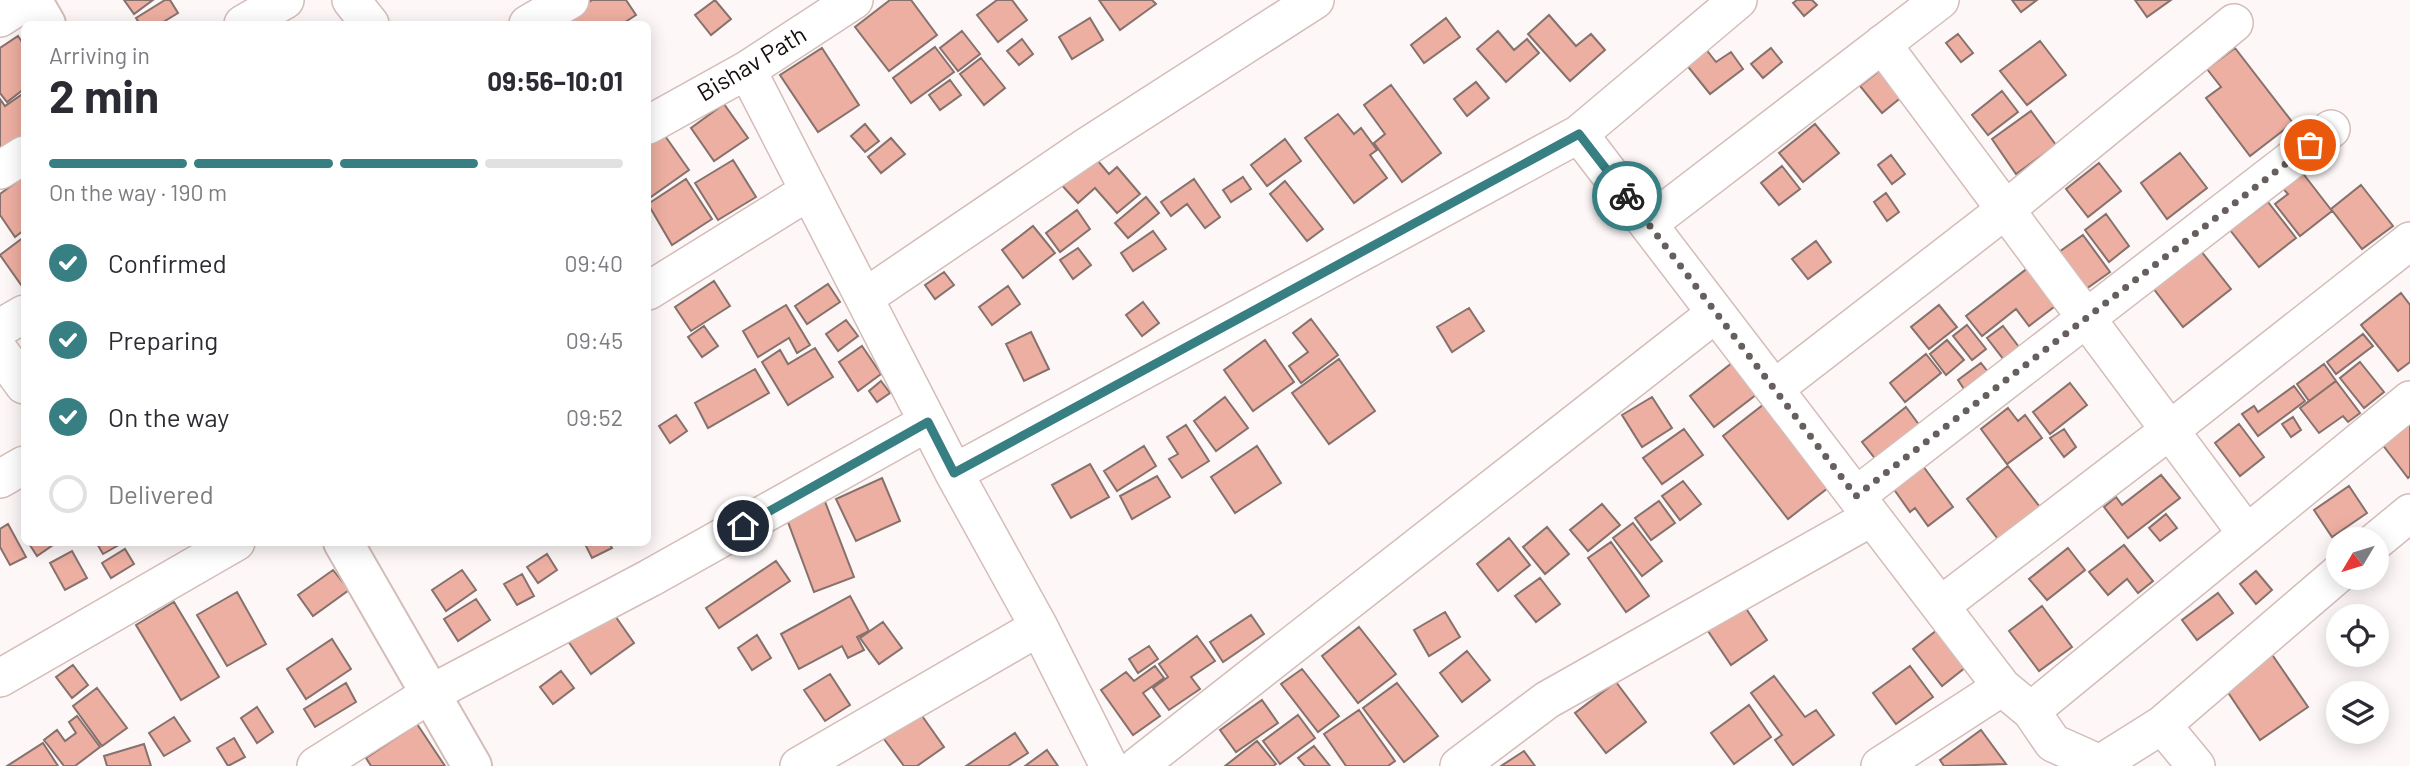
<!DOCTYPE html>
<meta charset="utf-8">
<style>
:root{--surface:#fff;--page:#f2f2f3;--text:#2b2b33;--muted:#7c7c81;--line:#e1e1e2;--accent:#377f83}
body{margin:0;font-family:Barlow,sans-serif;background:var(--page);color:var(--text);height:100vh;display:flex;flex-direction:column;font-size:26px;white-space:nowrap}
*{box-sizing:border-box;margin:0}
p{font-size:23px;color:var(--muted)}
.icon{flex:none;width:38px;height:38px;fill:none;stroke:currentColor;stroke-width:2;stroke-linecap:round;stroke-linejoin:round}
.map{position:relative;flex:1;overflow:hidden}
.side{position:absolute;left:21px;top:21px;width:630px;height:525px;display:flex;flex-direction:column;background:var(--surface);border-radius:10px;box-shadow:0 4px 18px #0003}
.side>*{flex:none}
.needle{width:46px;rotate:232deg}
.buttons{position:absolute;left:2326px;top:527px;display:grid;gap:14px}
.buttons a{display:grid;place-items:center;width:63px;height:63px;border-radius:50%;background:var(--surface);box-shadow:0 4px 18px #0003;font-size:35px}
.pin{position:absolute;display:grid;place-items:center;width:60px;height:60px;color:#fff;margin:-30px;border:4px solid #fff;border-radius:50%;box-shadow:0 2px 7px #0007}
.courier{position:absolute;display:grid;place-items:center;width:70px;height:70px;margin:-35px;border:5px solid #377f83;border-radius:50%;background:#fff;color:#222;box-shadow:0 2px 9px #0007}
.headline em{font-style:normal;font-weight:700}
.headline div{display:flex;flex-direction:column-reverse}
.headline{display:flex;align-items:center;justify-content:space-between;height:119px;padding:0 28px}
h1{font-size:46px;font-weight:700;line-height:52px}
.bar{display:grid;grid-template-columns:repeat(4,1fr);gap:10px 7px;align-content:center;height:84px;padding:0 28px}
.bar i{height:9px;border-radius:5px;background:var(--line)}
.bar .selected{background:var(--accent)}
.bar p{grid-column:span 4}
ol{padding:0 28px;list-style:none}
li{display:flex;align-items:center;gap:21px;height:77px}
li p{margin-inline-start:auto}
li .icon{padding:7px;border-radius:50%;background:var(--accent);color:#fff;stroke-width:4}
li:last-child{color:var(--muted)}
li i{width:38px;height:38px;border:4px solid var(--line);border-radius:50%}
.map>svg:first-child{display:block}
</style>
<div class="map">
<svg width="2410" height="766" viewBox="0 0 2410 766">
<rect width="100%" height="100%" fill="#fdf8f7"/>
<path fill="#edafa1" stroke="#86716d" stroke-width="2" d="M124 0H153L134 14Z
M165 0H170L178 13 160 24H140L136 18Z
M592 0H626L636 15 622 24H574L568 16Z
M715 0 731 19 711 35 695 15Z
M890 0H911L937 35 889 71 855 27Z
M997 0H1012L1027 20 998 42 977 15Z
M1099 0H1152L1156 4 1120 30Z
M1797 0H1812L1817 5 1804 16 1793 3Z
M2012 0H2037L2021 12Z
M2135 0H2171L2147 17Z
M1549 15 1576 46 1591 34 1605 50 1570 81 1528 34Z
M1090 18 1103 40 1072 59 1059 37Z
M1446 18 1460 37 1424 63 1411 45Z
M962 31 980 54 958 71 940 48Z
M1498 31 1514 50 1527 39 1539 53 1506 82 1477 49Z
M1958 34 1973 53 1961 62 1946 43Z
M18 36 24 45V89L7 102 0 93V48Z
M1022 39 1033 54 1019 65 1007 51Z
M2040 41 2066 75 2027 105 2000 71Z
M935 47 954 72 911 103 893 78Z
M822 48 859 105 818 132 780 75Z
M1705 48 1716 62 1731 52 1743 69 1710 94 1685 63Z
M1771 48 1782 62 1763 78 1751 64Z
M2235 48 2293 123 2250 156 2206 98 2221 87 2207 69Z
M981 58 1005 88 984 105 960 74Z
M1883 68 1904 95 1882 113 1860 86Z
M950 80 961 95 940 110 929 95Z
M1476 82 1489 98 1467 116 1454 99Z
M1391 85 1441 153 1402 182 1374 143 1385 134 1364 105Z
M2002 91 2018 112 1988 135 1972 115Z
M24 93V145L0 162V99L5 106Z
M724 104 748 138 714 161 691 128Z
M2031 111 2056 145 2016 174 1992 139Z
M1338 114 1354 134 1361 128 1377 150 1370 155 1387 178 1354 203 1305 138Z
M865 124 879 141 865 152 851 136Z
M1815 124 1839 153 1803 182 1779 153Z
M663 133 689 170 648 199V144Z
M891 138 905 154 881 173 868 157Z
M1285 139 1301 161 1267 186 1251 165Z
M2180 153 2207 188 2167 219 2141 183Z
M1092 154 1109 174 1117 167 1140 194 1117 213 1095 188 1078 203 1059 182Z
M1891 155 1905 174 1892 184 1878 165Z
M733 160 756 197 718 220 695 183Z
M2099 163 2121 191 2088 217 2066 189Z
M1782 166 1800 189 1779 205 1761 183Z
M2298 167 2332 211 2300 236 2275 204 2288 194 2278 183Z
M23 177 24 230 15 237 0 215V194Z
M1243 177 1251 189 1231 202 1223 190Z
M686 179 712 219 672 245 648 204Z
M1194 179 1220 217 1205 228 1187 204 1171 216 1161 202Z
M1285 181 1323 229 1307 241 1270 194Z
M2361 185 2393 226 2362 249 2331 209Z
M1886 193 1899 212 1887 221 1874 202Z
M1146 197 1159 213 1128 238 1115 223Z
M2268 202 2296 238 2259 267 2230 230Z
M1077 210 1090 229 1060 252 1046 233Z
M2106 214 2129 246 2109 262 2085 230Z
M1033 226 1055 253 1023 278 1002 250Z
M1153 231 1166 249 1133 271 1121 253Z
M2083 235 2110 272 2086 289 2059 252Z
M24 237V289L0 255Z
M1816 241 1831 262 1808 279 1792 259Z
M1078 248 1091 265 1073 279 1060 260Z
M2201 251 2231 289 2183 327 2153 288Z
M2038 260 2067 297 2029 326 2016 309 1982 336 1966 316Z
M944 272 954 285 935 299 925 285Z
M714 281 730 306 691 331 675 307Z
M828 284 840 302 807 324 795 306Z
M1008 286 1020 304 992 325 979 307Z
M2401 293 2410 305V362L2398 371 2361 325Z
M1143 302 1159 323 1142 336 1126 315Z
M786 305 810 345 797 353 789 338 758 357 743 331Z
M1939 305 1957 327 1929 349 1911 327Z
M1469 308 1484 331 1452 352 1437 327Z
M1311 319 1338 355 1301 383 1289 366 1308 352 1293 333Z
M846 320 858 336 838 351 826 334Z
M1967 325 1986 349 1972 360 1953 336Z
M704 326 718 346 702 357 688 337Z
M2003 326 2019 347 2004 360 1987 338Z
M1031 332 1049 369 1024 381 1006 344Z
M2363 334 2373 346 2336 374 2327 362Z
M1265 340 1294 382 1253 411 1224 370Z
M1947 340 1964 360 1946 375 1930 354Z
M862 346 881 374 858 391 839 362Z
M815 348 833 377 788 405 762 362 780 350 788 364Z
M1926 354 1941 373 1905 402 1890 383Z
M1339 359 1375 411 1329 444 1292 393Z
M1737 359 1761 391 1714 427 1690 396Z
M2360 362 2384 392 2364 408 2340 378Z
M1981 363 1988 372 1964 389 1958 380Z
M2324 364 2336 381 2309 401 2297 384Z
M755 369 769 393 708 428 695 403Z
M881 381 890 393 877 402 869 391Z
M2336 381 2360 413 2348 422 2343 416 2319 433 2300 408Z
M2070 383 2087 405 2050 434 2033 412Z
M2294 386 2305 401 2258 436 2242 414 2254 406 2258 412Z
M1225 397 1248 428 1216 451 1194 421Z
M1652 397 1672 428 1642 447 1622 415Z
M1768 401 1833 484 1788 519 1723 436Z
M1906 407 1920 426 1877 461 1862 442Z
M2008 408 2018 421 2025 415 2042 438 2007 464 1981 429Z
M676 415 687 431 670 443 659 426Z
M2293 417 2301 430 2291 437 2282 424Z
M2410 423V476L2408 478 2382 444Z
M2239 424 2264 457 2240 476 2215 443Z
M1186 425 1209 461 1182 478 1169 459 1178 454 1167 437Z
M1684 429 1703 455 1662 484 1643 458Z
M2064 429 2076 447 2064 457 2050 438Z
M1144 446 1156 466 1117 491 1104 471Z
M1257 446 1281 483 1235 513 1211 477Z
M1090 464 1109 497 1071 518 1052 485Z
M1923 466 1953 507 1928 526 1915 508 1910 512 1893 488Z
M2008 466 2043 511 2001 543 1967 499Z
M2161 475 2180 498 2128 538 2104 507 2116 497 2122 505Z
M1157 476 1170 497 1132 519 1120 496Z
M882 478 900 521 856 541 836 499Z
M1683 481 1701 504 1680 520 1662 496Z
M2349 486 2367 513 2332 537 2314 510Z
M824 499 854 577 814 592 785 514Z
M1659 501 1675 523 1651 540 1635 518Z
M1602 504 1620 525 1588 551 1570 530Z
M2166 514 2177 528 2160 541 2149 528Z
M1633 523 1662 561 1642 576 1613 538Z
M8 524 26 557 10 565 0 547V529Z
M1547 527 1569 554 1545 574 1523 547Z
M1509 538 1530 565 1498 591 1477 564Z
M28 542H56V543L37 556Z
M96 542H124L103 554Z
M584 542H609L612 548 592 558Z
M1611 542 1649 596 1626 612 1588 558Z
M2124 545 2153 581 2138 593 2127 579 2108 595 2089 572Z
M2068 548 2085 570 2047 600 2029 579Z
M125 549 134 564 111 578 102 563Z
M72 551 87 578 65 590 50 563Z
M547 554 557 570 538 583 527 567Z
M776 561 790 581 719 628 706 608Z
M333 570 349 590 313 616 298 595Z
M462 570 476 590 446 611 432 590Z
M2256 571 2272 590 2256 604 2240 584Z
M522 574 534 596 517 605 504 584Z
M1540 578 1560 604 1536 622 1515 596Z
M237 592 266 644 227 666 197 615Z
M2218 593 2233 613 2197 640 2182 620Z
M850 596 869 631 857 637 864 650 848 658 842 646 799 669 781 634Z
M476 599 490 620 458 641 444 619Z
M174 602 219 677 181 700 136 625Z
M1743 604 1767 640 1731 665 1706 628Z
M2042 606 2072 647 2039 671 2009 631Z
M611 610 634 643 591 674 568 641Z
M1445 612 1460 637 1429 656 1414 630Z
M1251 615 1264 634 1223 662 1210 642Z
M883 622 902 648 879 664 860 638Z
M1942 626 1971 663 1942 686 1913 649Z
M1359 627 1396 674 1358 703 1322 656Z
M757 635 771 658 752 670 738 648Z
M1197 636 1215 661 1191 677 1200 689 1169 710 1153 688 1168 677 1159 664Z
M332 639 351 669 306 699 287 669Z
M1149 646 1158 659 1138 673 1129 659Z
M1467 651 1490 680 1462 702 1440 673Z
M2271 653 2308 707 2260 740 2223 685Z
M73 665 88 685 72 698 56 677Z
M1155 666 1164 678 1143 693 1160 716 1133 735 1101 690 1126 672 1134 681Z
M1910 666 1933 697 1896 724 1873 693Z
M1302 669 1339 716 1318 732 1281 684Z
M561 671 574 688 553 704 540 687Z
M830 674 850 705 825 721 804 690Z
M1774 676 1805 717 1816 710 1834 735 1793 765 1775 740 1782 735 1751 693Z
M1616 682 1646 722 1606 753 1575 713Z
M346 683 356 702 315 727 304 709Z
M1397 683 1438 736 1404 762 1363 708Z
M97 688 127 728 102 746 73 706Z
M1262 700 1278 723 1236 752 1220 730Z
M1749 705 1771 737 1734 764 1711 733Z
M257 707 273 732 257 743 241 718Z
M1359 710 1395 761 1388 766H1346L1324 734Z
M920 713 944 747 917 766H904L884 739Z
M1298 715 1315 738 1280 764 1263 741Z
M77 716 100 747 75 766H64L44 740 57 730 65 741 76 733 69 722Z
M174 717 190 741 164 756 149 733Z
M417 724 445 766H371L366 758Z
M1981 730 2006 764 1944 766 1940 760Z
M1015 733 1028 753 1008 766H966Z
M234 738 245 757 228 766 217 748Z
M1257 741 1276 764 1273 766H1225Z
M43 743 58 766H7Z
M144 744 151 766H107L104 756Z
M1314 746 1330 766H1305L1298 758Z
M1047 750 1058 766H1025Z
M1524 751 1535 766H1501Z"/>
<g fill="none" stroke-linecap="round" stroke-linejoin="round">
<g stroke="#d4bdb8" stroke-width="40">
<path id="street" d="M351 0 370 24
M0 18 28 0
M243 24 285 0
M528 24 570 0
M1882 44 2247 534
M747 70 954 473 1039 627 1109 766
M648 125 747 70 854 0
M1579 134 2002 687 2031 711 2053 743 2100 764 2162 725 2338 574
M0 170 24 155
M1648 224 1940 0
M648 291 809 191
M864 298 1086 147 1315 0
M0 328 24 314
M0 352 24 385
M1774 389 2005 210 2234 23
M954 473 1579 134 1738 0
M0 479 24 465
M1856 496 2331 129
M2376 541 2410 513
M1940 606 2170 430 2410 241
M0 678 236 542
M2031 711 2410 400
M2162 725 2196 766
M316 766 430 694 650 578 928 422
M799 766 1039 627
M1138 766 1716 313
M1459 766 1547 700 1872 517
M1880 766 2002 687"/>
</g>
<g stroke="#d4bdb8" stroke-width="42">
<path id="secondary" d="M32 0 46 24
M343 542 472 766"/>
</g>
<use href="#street" stroke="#fff" stroke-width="37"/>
<use href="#secondary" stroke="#fff" stroke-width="38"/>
</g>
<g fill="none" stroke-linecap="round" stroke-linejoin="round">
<path stroke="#665f5d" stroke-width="7" stroke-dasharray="0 12.6" d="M1627 196 1856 496 2310 145"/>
<path stroke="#377f83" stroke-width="9" d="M743 526 928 422 954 473 1579 134 1627 196"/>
</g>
<g text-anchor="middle" stroke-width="5" stroke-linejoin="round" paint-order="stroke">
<g font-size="24" fill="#140c0a" stroke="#fff">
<text transform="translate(752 64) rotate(-31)" y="8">Bishav Path</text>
</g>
</g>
</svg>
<div class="buttons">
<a><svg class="needle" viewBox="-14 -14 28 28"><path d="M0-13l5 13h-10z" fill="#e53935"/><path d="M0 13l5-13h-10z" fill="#7c7c81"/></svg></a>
<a><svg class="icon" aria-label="locate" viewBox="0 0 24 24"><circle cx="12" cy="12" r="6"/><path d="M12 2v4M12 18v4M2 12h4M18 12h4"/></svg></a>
<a><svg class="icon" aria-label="layers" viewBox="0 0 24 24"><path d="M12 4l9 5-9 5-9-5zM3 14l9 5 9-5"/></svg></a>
</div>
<div class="pin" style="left:2310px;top:145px;background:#ea580c"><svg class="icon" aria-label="bag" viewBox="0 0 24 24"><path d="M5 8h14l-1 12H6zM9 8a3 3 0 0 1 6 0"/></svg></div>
<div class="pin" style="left:743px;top:526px;background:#1f2937"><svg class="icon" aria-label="home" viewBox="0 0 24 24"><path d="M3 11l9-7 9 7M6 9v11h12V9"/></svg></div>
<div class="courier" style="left:1627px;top:196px"><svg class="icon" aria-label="bike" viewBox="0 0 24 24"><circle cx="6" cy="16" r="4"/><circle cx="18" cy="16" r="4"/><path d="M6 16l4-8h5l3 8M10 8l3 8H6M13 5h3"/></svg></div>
<section class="side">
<div class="headline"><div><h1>2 min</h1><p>Arriving in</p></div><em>09:56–10:01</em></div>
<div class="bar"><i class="selected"></i><i class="selected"></i><i class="selected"></i><i></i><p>On the way · 190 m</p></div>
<ol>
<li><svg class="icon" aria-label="check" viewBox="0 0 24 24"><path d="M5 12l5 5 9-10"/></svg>Confirmed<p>09:40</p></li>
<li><svg class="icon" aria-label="check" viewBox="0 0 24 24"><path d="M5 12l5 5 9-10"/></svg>Preparing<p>09:45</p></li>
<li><svg class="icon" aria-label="check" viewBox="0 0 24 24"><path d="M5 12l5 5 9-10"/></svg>On the way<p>09:52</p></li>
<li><i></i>Delivered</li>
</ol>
</section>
</div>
